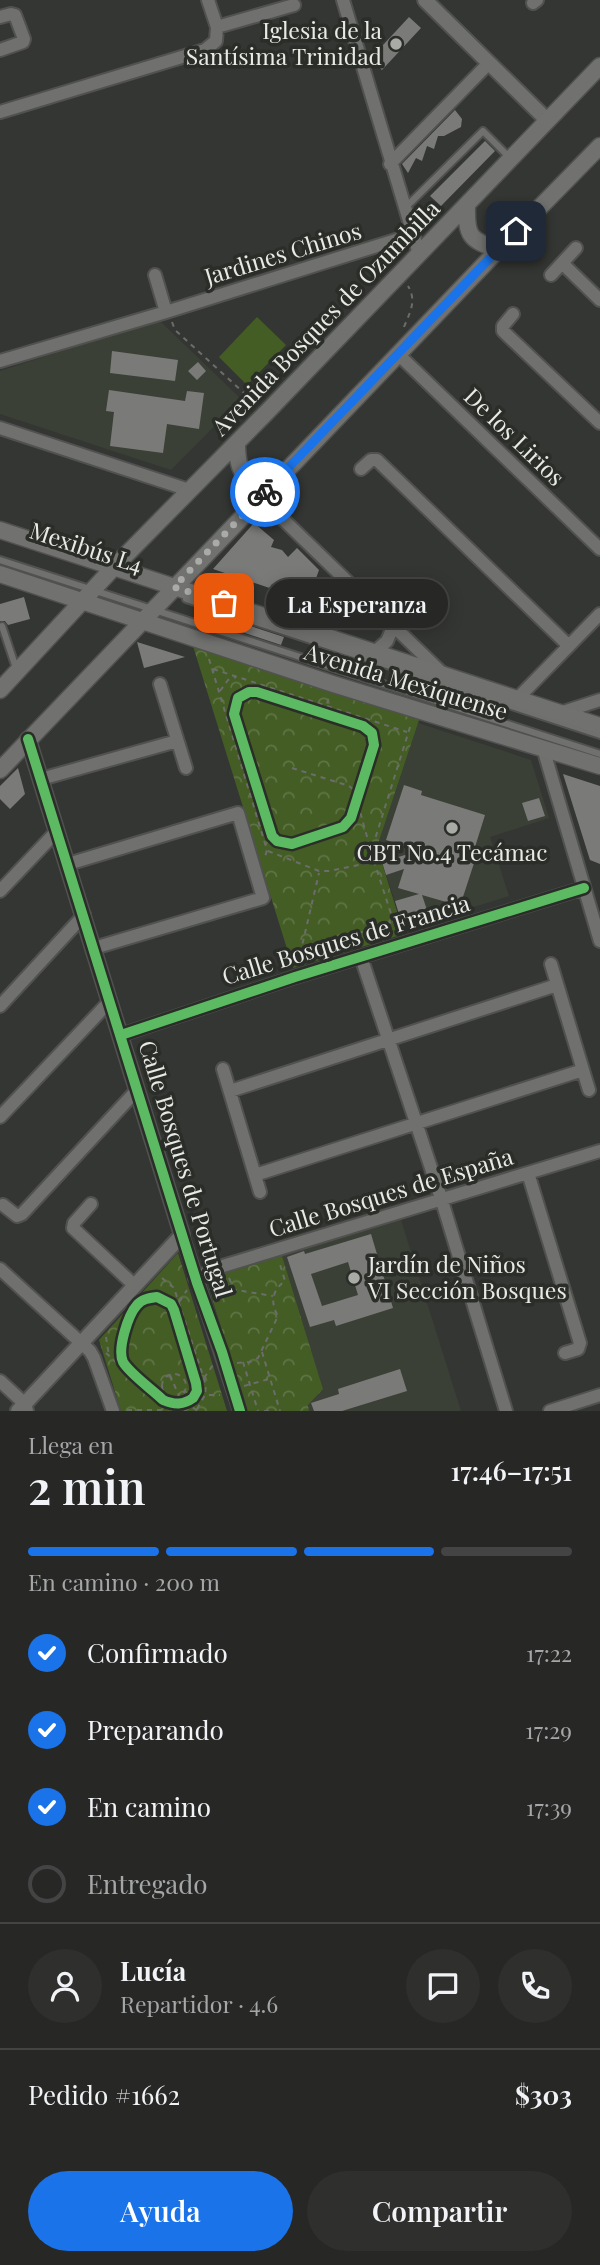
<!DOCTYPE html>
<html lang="es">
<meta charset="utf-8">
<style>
:root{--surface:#272826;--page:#2f302e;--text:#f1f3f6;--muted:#a4a6a7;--line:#434443;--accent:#1a73e8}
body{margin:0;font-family:"Playfair Display",serif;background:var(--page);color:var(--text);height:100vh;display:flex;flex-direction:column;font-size:26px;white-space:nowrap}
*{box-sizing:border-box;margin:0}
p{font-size:23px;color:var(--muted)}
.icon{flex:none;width:38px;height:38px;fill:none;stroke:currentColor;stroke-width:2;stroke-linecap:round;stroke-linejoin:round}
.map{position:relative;height:1411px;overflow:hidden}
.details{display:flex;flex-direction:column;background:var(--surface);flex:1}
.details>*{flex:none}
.pin{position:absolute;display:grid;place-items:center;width:60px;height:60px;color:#fff;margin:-30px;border-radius:14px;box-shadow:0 4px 10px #0006}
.courier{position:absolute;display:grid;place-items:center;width:70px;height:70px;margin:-35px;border:5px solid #1a73e8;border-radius:50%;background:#fff;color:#222;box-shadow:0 2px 9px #0007}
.bubble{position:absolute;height:49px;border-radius:24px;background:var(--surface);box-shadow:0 4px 18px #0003,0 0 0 2px var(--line);font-size:23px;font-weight:600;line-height:49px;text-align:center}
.overview em{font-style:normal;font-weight:600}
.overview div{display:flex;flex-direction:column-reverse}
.overview{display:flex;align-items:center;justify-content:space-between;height:119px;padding:0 28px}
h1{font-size:46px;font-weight:600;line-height:52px}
.bar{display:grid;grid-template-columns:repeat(4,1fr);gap:10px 7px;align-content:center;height:84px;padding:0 28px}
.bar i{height:9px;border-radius:5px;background:var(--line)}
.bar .active{background:var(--accent)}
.bar p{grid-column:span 4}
.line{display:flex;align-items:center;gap:18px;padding:0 28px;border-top:2px solid var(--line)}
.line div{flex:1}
.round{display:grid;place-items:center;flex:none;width:74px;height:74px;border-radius:37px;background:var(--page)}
ol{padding:0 28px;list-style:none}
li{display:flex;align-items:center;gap:21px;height:77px}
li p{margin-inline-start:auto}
li .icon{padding:7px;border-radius:50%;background:var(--accent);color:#fff;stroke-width:4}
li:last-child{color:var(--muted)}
li i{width:38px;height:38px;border:4px solid var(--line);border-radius:50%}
.primary-button{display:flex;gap:14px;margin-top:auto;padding:14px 28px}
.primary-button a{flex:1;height:80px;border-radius:42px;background:var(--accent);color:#fff;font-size:28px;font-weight:600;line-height:80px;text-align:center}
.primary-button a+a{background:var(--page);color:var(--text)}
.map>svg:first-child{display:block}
</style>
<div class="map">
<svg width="600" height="1411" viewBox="0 0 600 1411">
<defs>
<pattern id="park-crowns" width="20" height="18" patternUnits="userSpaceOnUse" patternTransform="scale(1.75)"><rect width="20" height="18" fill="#445d25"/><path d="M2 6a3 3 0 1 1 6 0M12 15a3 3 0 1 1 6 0" fill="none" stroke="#5f7445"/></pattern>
</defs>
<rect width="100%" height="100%" fill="#343633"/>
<path fill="#3b4036" d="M159 320 241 399 171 470 0 414V371Z
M418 723 531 760 549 818 490 837 509 896 404 929 377 847Z
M401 1220 461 1411H309L308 1405 323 1389 282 1256Z"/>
<path fill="#445d25" d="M257 317 286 345 247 385 219 357Z"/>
<path fill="url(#park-crowns)" d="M193 646 419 720 377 847 404 934 293 968Z
M178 1253 227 1411H121L99 1340Z
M282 1256 323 1389 308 1405 309 1411H247L206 1279Z"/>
<path fill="#7a7b79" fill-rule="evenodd" d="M409 17 421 28 382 70 370 59Z
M455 110 462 119 461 127 444 136H438L434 149 427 146 422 161 416 158 408 173 402 164Z
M485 141 495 151 441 206 430 196Z
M112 351 178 360 175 381 110 373Z
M198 362 206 371 197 380 188 371Z
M109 390 185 401 187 391 204 393 199 429 167 424 163 453 110 446 114 412 106 411Z
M254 523 274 540 271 547 282 550 288 557 297 548 319 570 308 601 213 569Z
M24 597 30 619 8 625 5 621H0V604Z
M220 616 284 637 281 645 218 624Z
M137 642 185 657 144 668Z
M18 768 25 794 10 809 0 799V786Z
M563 774 600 786V864L590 860Z
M404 785 422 791 421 795 485 815 475 847 479 848 460 906 422 895 429 916 402 924 395 901 419 894 398 888 404 869 386 875 382 862 418 851 386 840Z
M539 798 545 816 528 821 522 803Z
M371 1234 393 1308 336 1326 334 1320 310 1327 287 1257 304 1251 305 1254ZM348 1262 358 1295 322 1306 311 1274Z
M400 1369 407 1391 342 1411H314L311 1403 339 1394 338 1389Z"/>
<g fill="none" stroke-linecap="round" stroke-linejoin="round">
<g stroke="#515250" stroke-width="10">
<path id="service" d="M406 207 483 131 510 158
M0 560 600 754
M186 599 600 735
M2 626 17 671"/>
</g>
<g stroke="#515250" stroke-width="16">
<path id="minor" d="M343 0 419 254
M533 3 537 0
M0 17 11 14 15 15 24 39 23 42 0 50
M217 27 294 5
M0 112 205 50 216 41 217 27 208 0
M390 164 489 63
M562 263 600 300
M155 275 166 312
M551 275 576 248
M513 314 503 326V331L600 423
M398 354 600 549
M0 361 166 312 412 235
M0 428 189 490
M361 469 371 460H377L569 646
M260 497 441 672
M375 652 387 641 393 627
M160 684 186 768
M517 699 600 614
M560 713 600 700
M543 748 600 941
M41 779 177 741
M68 864 238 813 263 898 94 948
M0 891 57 831
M361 957 442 1201 506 1411
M551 964 589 1090
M0 1006 84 915
M121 1035 295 977 584 888
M223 1069 260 1192
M230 1091 557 985
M0 1117 110 1001
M528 1173 580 1343 578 1349 565 1353
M255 1175 583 1070
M91 1204 74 1223 73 1228 134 1285
M3 1205 17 1216 22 1214 137 1090
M182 1235 240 1411
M0 1269 90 1351 94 1358 113 1411
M195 1278 223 1266 600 1151
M0 1381 25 1404 27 1411
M550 1411 600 1395"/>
</g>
<g stroke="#515250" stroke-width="18">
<path id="tertiary" d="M425 0 547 120
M18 1411 182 1235 28 739"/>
</g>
<g stroke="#515250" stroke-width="19">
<path id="secondary" d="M467 205C466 235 469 241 499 249
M237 443C237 472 244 486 276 482
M0 530 600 726
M0 574 333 684 600 766
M0 690 114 567 266 413 600 66
M0 770 499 249 600 146"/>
</g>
<path stroke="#6c6d6b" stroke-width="2" stroke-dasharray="5 5" stroke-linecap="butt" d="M172 322 175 330 255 403
M404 327C410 312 417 301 408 286
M209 659 267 850 265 857
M213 669 407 732
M220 691 228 680 236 677
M324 713 329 697
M292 768 349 786 354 790 371 851
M259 819 266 817
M268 851 319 871H329L373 862
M397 932 371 852 411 724
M301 952 392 922
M298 963 319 873
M162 1278 174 1288 206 1385 205 1395
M229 1278 234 1289
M212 1286 273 1296
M174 1310 187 1290
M106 1337 109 1356
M262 1352 280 1411
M106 1353 170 1411
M243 1362 258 1411
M237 1363 250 1362 258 1358 278 1316C270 1303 272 1290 285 1281L279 1261
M162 1386a12 12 0 1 1 24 0a12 12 0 1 1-24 0Z
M170 1375 185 1410
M204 1378 213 1365
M244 1386 269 1379
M197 1409 205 1395H220
M127 1410H167
M184 1411 192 1407 198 1411
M264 1411H270"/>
<use href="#service" stroke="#70706e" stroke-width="6"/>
<use href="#minor" stroke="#70706e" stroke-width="12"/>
<use href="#tertiary" stroke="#70706e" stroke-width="14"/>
<use href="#secondary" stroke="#717270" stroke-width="16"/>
<g stroke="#2a2d28" stroke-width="15">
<path id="cycleway" d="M249 692H257L363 726 372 733 374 745 351 818 343 827 292 844 277 841 272 836 234 714 238 698Z
M28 739 197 1283 222 1352 240 1411
M121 1035 295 977 584 888
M157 1297 171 1304 174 1310 196 1383 197 1391 193 1398C183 1405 175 1405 163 1400 153 1390 130 1374 123 1362 117 1349 128 1315 137 1305 142 1299 149 1298 157 1297Z"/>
</g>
<use href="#cycleway" stroke="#5cba63" stroke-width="10"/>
</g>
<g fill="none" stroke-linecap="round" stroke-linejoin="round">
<path stroke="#a9aba7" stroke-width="7" stroke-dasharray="0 12.6" d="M224 603 174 587 265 492"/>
<path stroke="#1a73e8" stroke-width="9" d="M265 492 516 231"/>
</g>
<g fill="#a9aba7" stroke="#2a2d28" stroke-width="2.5">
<circle cx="396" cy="44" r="7"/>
<circle cx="452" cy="828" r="7"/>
<circle cx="354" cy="1278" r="7"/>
</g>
<g text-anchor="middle" stroke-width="7" stroke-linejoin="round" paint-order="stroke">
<g font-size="23" fill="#e8eae6" stroke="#2a2d28" text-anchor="end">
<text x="382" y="39">Iglesia de la<tspan x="382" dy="26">Santísima Trinidad</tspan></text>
<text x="452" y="861" text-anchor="middle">CBT No.4 Tecámac</text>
<text x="368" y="1273" text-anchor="start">Jardín de Niños<tspan x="368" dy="26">VI Sección Bosques</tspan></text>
</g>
<g font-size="23" fill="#e8eae6" stroke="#2a2d28">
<text transform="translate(283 254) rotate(-17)" y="8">Jardines Chinos</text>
<text transform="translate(326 318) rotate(-46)" y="8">Avenida Bosques de Ozumbilla</text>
<text transform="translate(514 437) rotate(44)" y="8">De los Lirios</text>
<text transform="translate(86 548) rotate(18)" y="8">Mexibús L4</text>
<text transform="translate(406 682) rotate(17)" y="8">Avenida Mexiquense</text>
<text transform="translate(346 940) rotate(-17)" y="8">Calle Bosques de Francia</text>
<text transform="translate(185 1169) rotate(73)" y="8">Calle Bosques de Portugal</text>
<text transform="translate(391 1193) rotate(-17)" y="8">Calle Bosques de España</text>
</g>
</g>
</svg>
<div class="pin" style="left:224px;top:603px;background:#ea580c"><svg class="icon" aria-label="bag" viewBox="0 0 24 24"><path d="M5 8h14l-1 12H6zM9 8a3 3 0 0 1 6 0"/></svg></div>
<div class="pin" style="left:516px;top:231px;background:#1f2937"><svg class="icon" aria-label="home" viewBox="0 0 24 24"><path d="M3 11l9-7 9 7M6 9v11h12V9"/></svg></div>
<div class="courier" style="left:265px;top:492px"><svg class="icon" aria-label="bike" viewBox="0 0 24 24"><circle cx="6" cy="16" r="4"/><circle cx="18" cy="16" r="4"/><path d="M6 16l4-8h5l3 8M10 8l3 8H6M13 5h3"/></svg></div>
<div class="bubble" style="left:266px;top:579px;width:182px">La Esperanza</div>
</div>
<section class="details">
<div class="overview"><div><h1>2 min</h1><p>Llega en</p></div><em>17:46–17:51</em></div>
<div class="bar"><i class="active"></i><i class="active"></i><i class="active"></i><i></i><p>En camino · 200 m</p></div>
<ol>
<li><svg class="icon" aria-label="check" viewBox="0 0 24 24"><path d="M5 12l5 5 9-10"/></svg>Confirmado<p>17:22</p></li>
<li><svg class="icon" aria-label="check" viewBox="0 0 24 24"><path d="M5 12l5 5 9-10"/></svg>Preparando<p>17:29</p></li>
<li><svg class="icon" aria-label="check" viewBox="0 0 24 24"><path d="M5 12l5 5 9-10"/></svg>En camino<p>17:39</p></li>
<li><i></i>Entregado</li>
</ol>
<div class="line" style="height:126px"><a class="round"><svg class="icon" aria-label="person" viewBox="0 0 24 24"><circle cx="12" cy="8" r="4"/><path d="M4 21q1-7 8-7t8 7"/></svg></a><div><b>Lucía</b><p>Repartidor · 4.6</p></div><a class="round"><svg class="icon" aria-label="chat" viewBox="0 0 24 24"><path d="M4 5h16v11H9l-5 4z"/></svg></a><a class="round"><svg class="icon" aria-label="phone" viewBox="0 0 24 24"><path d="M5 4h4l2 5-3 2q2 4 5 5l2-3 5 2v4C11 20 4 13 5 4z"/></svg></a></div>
<div class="line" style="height:91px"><div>Pedido #1662</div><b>$303</b></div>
<div class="primary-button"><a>Ayuda</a><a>Compartir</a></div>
</section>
